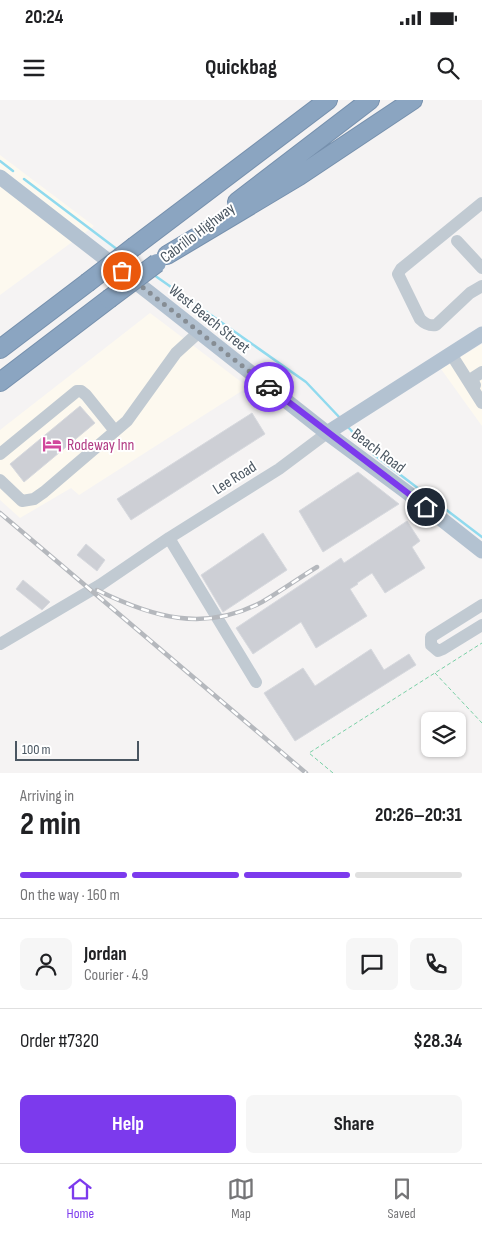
<!DOCTYPE html>
<meta charset="utf-8">
<style>
:root{--surface:#fff;--page:#f6f6f6;--text:#202124;--muted:#757577;--line:#e0e0e0;--accent:#7c3aed}
body{margin:0;font-family:"Sofia Sans Condensed",sans-serif;background:var(--page);color:var(--text);height:100vh;display:flex;flex-direction:column;font-size:19px;white-space:nowrap}
*{box-sizing:border-box;margin:0}
p{font-size:16px;color:var(--muted)}
.icon{flex:none;width:28px;height:28px;fill:none;stroke:currentColor;stroke-width:2;stroke-linecap:round;stroke-linejoin:round}
.map{position:relative;height:673px;overflow:hidden}
.sheet{display:flex;flex-direction:column;background:var(--surface);flex:1}
.sheet>*{flex:none}
.fabs{position:absolute;left:421px;top:612px;display:grid;gap:10px}
.fabs a{display:grid;place-items:center;width:45px;height:45px;border-radius:8px;background:var(--surface);box-shadow:0 1px 4px #0004;font-size:25px}
.scale{position:absolute;left:15px;bottom:12px;width:124px;box-sizing:border-box;padding-left:5px;border:2px solid #4a5661;border-top:0;font-size:14px;line-height:18px;white-space:nowrap;color:#4a5661;-webkit-text-stroke:4px #fff;paint-order:stroke}
.pin{position:absolute;display:grid;place-items:center;width:42px;height:42px;color:#fff;margin:-21px;border:2px solid #fff;border-radius:50%;box-shadow:0 1px 5px #0007}
.courier{position:absolute;display:grid;place-items:center;width:50px;height:50px;margin:-25px;border:4px solid #7c3aed;border-radius:50%;background:#fff;color:#222;box-shadow:0 1px 6px #0007}
.head em{font-style:normal;font-weight:700}
.head div{display:flex;flex-direction:column-reverse}
.head{display:flex;align-items:center;justify-content:space-between;height:85px;padding:0 20px}
h1{font-size:32px;font-weight:700;line-height:38px}
.bar{display:grid;grid-template-columns:repeat(4,1fr);gap:8px 5px;align-content:center;height:60px;padding:0 20px}
.bar i{height:6px;border-radius:4px;background:var(--line)}
.bar .selected{background:var(--accent)}
.bar p{grid-column:span 4}
.line{display:flex;align-items:center;gap:12px;padding:0 20px;border-top:1px solid var(--line)}
.line div{flex:1}
.round{display:grid;place-items:center;flex:none;width:52px;height:52px;border-radius:8px;background:var(--page)}
.primary-button{display:flex;gap:10px;margin-top:auto;padding:10px 20px}
.primary-button a{flex:1;height:58px;border-radius:8px;background:var(--accent);color:#fff;font-size:20px;font-weight:700;line-height:58px;text-align:center}
.primary-button a+a{background:var(--page);color:var(--text)}
.status{display:flex;justify-content:space-between;align-items:center;height:35px;padding:0 25px;background:var(--surface);direction:ltr}
.status svg{height:14px;fill:currentColor}
header{display:flex;justify-content:space-between;align-items:center;height:65px;padding:0 20px;background:var(--surface);font-size:22px;font-weight:700}
.tabs{display:flex;justify-content:space-around;align-items:center;height:70px;border-top:1px solid var(--line);background:var(--surface);font-size:14px;color:var(--muted)}
.tabs a{display:grid;justify-items:center;gap:2px}
.tabs .selected{color:var(--accent)}
.map>svg:first-child{display:block}
</style>
<div class="status"><b>20:24</b><svg viewBox="0 0 49 12"><path d="M0 12V9h3v3zM5 12V6h3v6zM10 12V3h3v9zM15 12V0h3v12zM26 1h20v11H26zM47 4h2v5h-2z"/></svg></div>
<header><svg class="icon" aria-label="menu" viewBox="0 0 24 24"><path d="M4 6h16M4 12h16M4 18h16"/></svg>Quickbag<svg class="icon" aria-label="search" viewBox="0 0 24 24"><circle cx="10" cy="10" r="6"/><path d="M15 15l6 6"/></svg></header>
<div class="map">
<svg width="482" height="673" viewBox="0 0 482 673">
<rect width="100%" height="100%" fill="#f5f3f3"/>
<path fill="#fdf9ef" d="M0 55 94 126 0 195Z
M150 213 248 287 79 395 71 388 20 418 0 400V330Z
M482 244V326L441 269Z"/>
<g fill="none" stroke-linecap="round" stroke-linejoin="round">
<path stroke="#90daee" stroke-width="2.5" d="M0 61 13 71
M24 79 118 150
M129 157 141 166
M154 175 306 282 341 319
M348 327 373 354 482 437"/>
</g>
<path fill="#cdcfd5" stroke="#d7d9de" d="M80 306 95 323 24 382 10 364Z
M252 313 265 334 131 420 117 399Z
M358 372 399 404 323 452 299 411Z
M407 421 420 441 412 447 425 468 385 493 372 473 357 483 358 484 350 489 367 516 316 548 301 522 253 554 236 528 341 458 344 463Z
M263 433 287 470 223 512 201 475Z
M86 444 105 460 97 471 77 455Z
M23 480 50 502 42 510 16 489Z
M371 549 384 570 409 554 416 565 295 641 264 593 303 568 315 586Z"/>
<g fill="none" stroke-linecap="round" stroke-linejoin="round">
<g stroke="#7690ad" stroke-width="20">
<path id="highway" d="M237 102 370 0
M135 146 328 0
M167 155 299 76 413 0
M0 249 87 183
M0 282 109 199"/>
</g>
<path stroke="#7ad0a6" stroke-width="1" stroke-dasharray="4 2.5" stroke-linecap="butt" d="M435 573 482 623
M333 673 309 653 482 543"/>
<path stroke="#c1cad2" stroke-width="12" d="M482 103 401 169 398 174 420 219C425 224 429 226 436 225L470 193 482 186
M457 141 482 168
M451 254 482 303
M475 285 468 281 482 272
M0 354 77 291H81L86 295 115 331
M0 380 22 401 34 399 44 392 127 321 176 253 199 232
M169 438 256 582
M482 505 431 537V545L438 551 443 549 482 525
M0 544 100 485 169 438 279 369 327 333"/>
<path stroke="#b3c2d1" stroke-width="15" d="M0 77 151 194 327 333 412 396 482 451
M327 333 482 234"/>
<use href="#highway" stroke="#8ba5c1" stroke-width="18"/>
<g stroke="#b5b8bd" stroke-width="4.5">
<path id="rail" d="M0 413 306 673
M97 490C152 517 204 533 262 502 281 491 299 478 317 467"/>
</g>
<use href="#rail" stroke="#fff" stroke-width="2.5" stroke-dasharray="8" stroke-linecap="butt"/>
<g stroke="#7690ad" stroke-width="20" stroke-linecap="butt">
<path id="highway-bridge" d="M87 183 135 146
M109 199 157 163"/>
</g>
<use href="#highway-bridge" stroke="#8ba5c1" stroke-width="18"/>
</g>
<g fill="none" stroke-linecap="round" stroke-linejoin="round">
<path stroke="#868d94" stroke-width="5" stroke-dasharray="0 9" d="M122 171 269 287"/>
<path stroke="#7c3aed" stroke-width="6" d="M269 287 426 407"/>
</g>
<defs>
<g id="hotel-bare" transform="scale(1.5)"><path d="M-6-4.5h1.5V1H6V5H4.5V3h-9V5H-6ZM-4 0a1.8 1.8 0 1 1 3.6 0ZM.5 0V-2.5h3Q6-2.5 6 0Z" fill="#d1479c" stroke="#fff" stroke-width="2.5" paint-order="stroke"/></g>
</defs>
<g fill-rule="evenodd">
<use href="#hotel-bare" x="52" y="344"/>
</g>
<g text-anchor="middle" stroke-width="4" stroke-linejoin="round" paint-order="stroke">
<g font-size="16" fill="#4a5661" stroke="#fff">
<text transform="translate(197 132) rotate(-37)" y="6">Cabrillo Highway</text>
<text transform="translate(210 218) rotate(39)" y="6">West Beach Street</text>
<text transform="translate(379 350) rotate(37)" y="6">Beach Road</text>
<text transform="translate(234 377) rotate(-32)" y="6">Lee Road</text>
</g>
<g font-size="16" fill="#b23c85" stroke="#fff" text-anchor="start">
<text x="67" y="350">Rodeway Inn</text>
</g>
</g>
</svg>
<div class="fabs">
<a><svg class="icon" aria-label="layers" viewBox="0 0 24 24"><path d="M12 4l9 5-9 5-9-5zM3 14l9 5 9-5"/></svg></a>
</div>
<div class="scale">100 m</div>
<div class="pin" style="left:122px;top:171px;background:#ea580c"><svg class="icon" aria-label="bag" viewBox="0 0 24 24"><path d="M5 8h14l-1 12H6zM9 8a3 3 0 0 1 6 0"/></svg></div>
<div class="pin" style="left:426px;top:407px;background:#1f2937"><svg class="icon" aria-label="home" viewBox="0 0 24 24"><path d="M3 11l9-7 9 7M6 9v11h12V9"/></svg></div>
<div class="courier" style="left:269px;top:287px"><svg class="icon" aria-label="car" viewBox="0 0 24 24"><path d="M5 17H2v-5l4-1 3-4h7l3 4 3 1v5h-3M9 17h6M6 11h13"/><circle cx="7" cy="17" r="2"/><circle cx="17" cy="17" r="2"/></svg></div>
</div>
<section class="sheet">
<div class="head"><div><h1>2 min</h1><p>Arriving in</p></div><em>20:26–20:31</em></div>
<div class="bar"><i class="selected"></i><i class="selected"></i><i class="selected"></i><i></i><p>On the way · 160 m</p></div>
<div class="line" style="height:90px"><a class="round"><svg class="icon" aria-label="person" viewBox="0 0 24 24"><circle cx="12" cy="8" r="4"/><path d="M4 21q1-7 8-7t8 7"/></svg></a><div><b>Jordan</b><p>Courier · 4.9</p></div><a class="round"><svg class="icon" aria-label="chat" viewBox="0 0 24 24"><path d="M4 5h16v11H9l-5 4z"/></svg></a><a class="round"><svg class="icon" aria-label="phone" viewBox="0 0 24 24"><path d="M5 4h4l2 5-3 2q2 4 5 5l2-3 5 2v4C11 20 4 13 5 4z"/></svg></a></div>
<div class="line" style="height:65px"><div>Order #7320</div><b>$28.34</b></div>
<div class="primary-button"><a>Help</a><a>Share</a></div>
</section>
<nav class="tabs">
<a class="selected"><svg class="icon" aria-label="home" viewBox="0 0 24 24"><path d="M3 11l9-7 9 7M6 9v11h12V9"/></svg>Home</a>
<a><svg class="icon" aria-label="map" viewBox="0 0 24 24"><path d="M3 6l6-2 6 2 6-2v14l-6 2-6-2-6 2zM9 4v14M15 6v14"/></svg>Map</a>
<a><svg class="icon" aria-label="saved" viewBox="0 0 24 24"><path d="M7 4h10v16l-5-4-5 4z"/></svg>Saved</a>
</nav>
